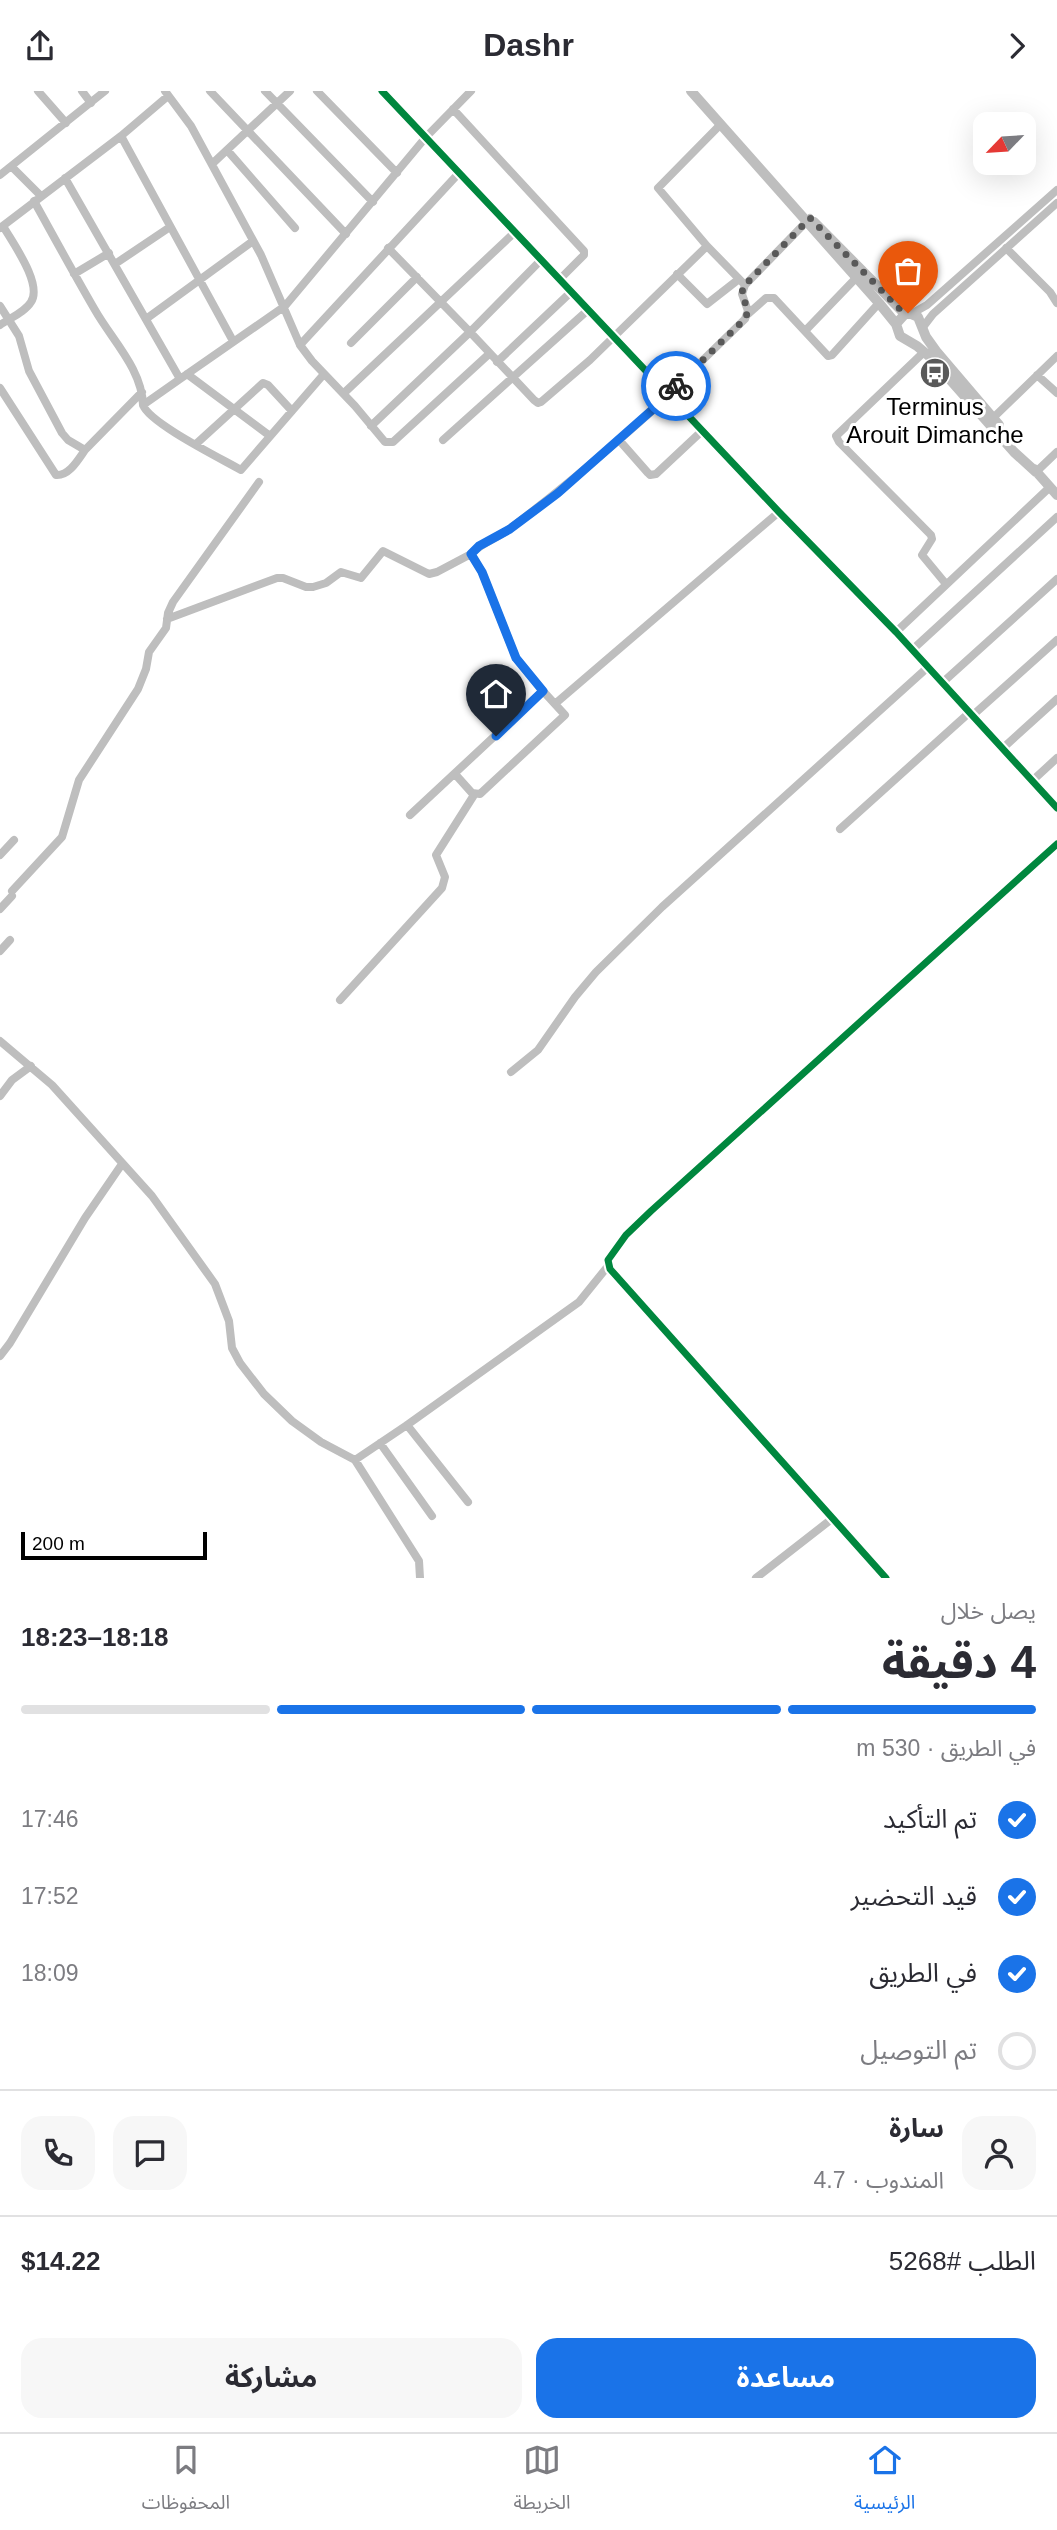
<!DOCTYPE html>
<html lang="ar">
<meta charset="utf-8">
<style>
:root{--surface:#fff;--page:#f7f7f7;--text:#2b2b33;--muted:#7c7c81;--line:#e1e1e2;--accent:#1a73e8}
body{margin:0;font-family:Helvetica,"Noto Sans Arabic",sans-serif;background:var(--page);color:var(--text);direction:rtl;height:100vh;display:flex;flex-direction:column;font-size:26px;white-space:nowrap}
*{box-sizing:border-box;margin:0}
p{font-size:23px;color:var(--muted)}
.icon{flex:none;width:38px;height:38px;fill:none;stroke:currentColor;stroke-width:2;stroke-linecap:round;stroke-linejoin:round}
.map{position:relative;height:1487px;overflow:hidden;direction:ltr}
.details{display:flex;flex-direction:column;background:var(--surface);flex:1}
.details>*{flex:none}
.needle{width:46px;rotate:245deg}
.fabs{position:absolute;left:973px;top:21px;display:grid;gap:14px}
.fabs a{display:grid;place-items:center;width:63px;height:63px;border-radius:14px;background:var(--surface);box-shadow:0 7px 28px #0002;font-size:35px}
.scale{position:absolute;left:21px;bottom:18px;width:186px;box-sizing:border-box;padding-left:7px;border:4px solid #000;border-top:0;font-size:19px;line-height:24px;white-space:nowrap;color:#000;-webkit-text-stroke:5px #fff;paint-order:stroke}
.pin{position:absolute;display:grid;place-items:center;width:60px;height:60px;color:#fff;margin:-72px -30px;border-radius:50% 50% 50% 0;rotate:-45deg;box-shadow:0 0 7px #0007}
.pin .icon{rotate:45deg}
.courier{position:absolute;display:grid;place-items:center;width:70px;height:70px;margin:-35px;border:5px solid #1a73e8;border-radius:50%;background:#fff;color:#222;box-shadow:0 2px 9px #0007}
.overview em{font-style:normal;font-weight:700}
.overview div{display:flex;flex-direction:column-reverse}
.overview{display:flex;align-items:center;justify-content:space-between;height:119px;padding:0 21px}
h1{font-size:46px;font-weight:700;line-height:52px}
.bar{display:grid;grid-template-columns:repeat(4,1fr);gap:10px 7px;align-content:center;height:84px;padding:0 21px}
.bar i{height:9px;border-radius:5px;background:var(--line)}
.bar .selected{background:var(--accent)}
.bar p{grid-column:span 4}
.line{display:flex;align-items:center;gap:18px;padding:0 21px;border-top:2px solid var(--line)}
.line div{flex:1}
.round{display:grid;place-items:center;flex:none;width:74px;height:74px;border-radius:21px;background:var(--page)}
ol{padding:0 21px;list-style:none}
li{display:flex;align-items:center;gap:21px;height:77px}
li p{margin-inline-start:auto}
li .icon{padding:7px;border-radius:50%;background:var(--accent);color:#fff;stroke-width:4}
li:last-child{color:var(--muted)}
li i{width:38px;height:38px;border:4px solid var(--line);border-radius:50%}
.button{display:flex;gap:14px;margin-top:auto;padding:14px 21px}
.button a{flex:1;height:80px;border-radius:21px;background:var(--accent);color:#fff;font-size:28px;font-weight:700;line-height:80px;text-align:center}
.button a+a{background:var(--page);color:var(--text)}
header{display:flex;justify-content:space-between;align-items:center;height:91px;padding:0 21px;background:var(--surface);font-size:32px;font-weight:700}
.dock{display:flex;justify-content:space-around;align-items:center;height:98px;border-top:2px solid var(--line);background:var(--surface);font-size:19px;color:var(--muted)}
.dock a{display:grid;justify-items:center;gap:4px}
.dock .selected{color:var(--accent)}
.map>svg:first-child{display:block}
</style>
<header><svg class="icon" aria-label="forward" viewBox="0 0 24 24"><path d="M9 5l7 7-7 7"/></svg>Dashr<svg class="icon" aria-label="share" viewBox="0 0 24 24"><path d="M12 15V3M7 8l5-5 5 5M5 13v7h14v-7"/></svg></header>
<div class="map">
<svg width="1057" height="1487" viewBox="0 0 1057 1487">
<rect width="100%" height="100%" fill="#fff"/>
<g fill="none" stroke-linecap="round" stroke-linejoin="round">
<path stroke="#bebebe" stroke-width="8" d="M38 0 66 32
M82 0 91 12
M165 0 191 35 261 164 300 254 312 270 355 315 385 351H393L489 263
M210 0 346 143
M265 0 373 111
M317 0 397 82
M382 0 779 421 896 541 1057 717
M453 18 584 160V164L559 189
M121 45 233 250
M227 59 295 137
M212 73 290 0
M12 76 41 105
M0 84 105 0
M65 87 180 288 285 215 426 46 471 0
M34 110C54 146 74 183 95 219 112 249 142 278 143 314
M0 137 121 45 168 5
M707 155 658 97 721 33
M388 157 470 241 541 169
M1006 157 1050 201 1057 212
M115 173 170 136
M74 183 109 162
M677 183 707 213 739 188
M0 215 19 245 29 280 62 342 68 349 85 359 142 301
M748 223 766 207H774L828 265 832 264 879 212
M911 223 927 214 1057 99
M146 228 253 150
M0 234C10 227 25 221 31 211 43 193 12 151 3 135
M923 236 933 223 1057 112
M805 240 856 187
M351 252 417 186
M300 254 459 82
M924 261 836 345 839 351 931 444 932 448 922 464 946 493
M497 271 571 201
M187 283 270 345
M1037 284 1057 302
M180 288 143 314C149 332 222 368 241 379L324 283
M0 297 56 384C69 385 78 369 85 359
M344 302 515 141
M668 303 745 228 748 220 742 203 745 194
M669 305 619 349 648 382 650 384 656 383 703 339
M993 327 1057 265
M371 335 470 241 534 309 538 312 541 311 590 269 707 155 745 194 810 127
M443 349 588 219
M196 353 263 292 268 294 292 320
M1036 381 1057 361
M471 463C482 451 499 447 512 436 549 408 584 379 619 349
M167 528 277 487H283L306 496H313L326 492 341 481 361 487 383 460 429 483 437 481 471 463 482 481 516 567 543 600
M896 541 1050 396
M912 559 1057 426
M942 592 1057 488
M556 612 779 421
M973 624 1057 549
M1003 657 1057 608
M1032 690 1057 667
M410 724 543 600 565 624 480 703 472 702 455 683
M840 738 970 621
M0 764 14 749
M12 800 62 746 79 689 138 598 146 578 149 561 166 537 168 522 173 511 259 391
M0 818 12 805
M0 860 10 849
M340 909 442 797 445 786 436 764 474 704
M0 950 52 994 152 1105 215 1193 229 1230 232 1257 240 1272 264 1303 292 1330 321 1351 355 1369 419 1470 420 1487
M511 981 538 959 575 906 596 881 662 816 927 577
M0 1005 12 989 31 975
M0 1265 10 1252 85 1127 122 1073
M407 1334 468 1411
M380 1352 432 1425
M355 1369 407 1334 579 1211 608 1175
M756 1487 833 1427
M886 1487 610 1178 608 1169 626 1144 651 1120 1057 753"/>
<path stroke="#bebebe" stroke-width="10" d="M691 0 879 212 896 233 900 245 917 255 930 266 1014 361 1036 381
M814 131 905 223
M896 233 905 223H911L918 226 926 246 936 260 999 334
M1034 378 1057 404"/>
<g stroke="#fff" stroke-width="11">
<path id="cycleway" d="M382 0 779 421 896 541 1057 717
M886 1487 610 1178 608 1169 626 1144 651 1120 1057 753"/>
</g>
<use href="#cycleway" stroke="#00873e" stroke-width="7"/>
</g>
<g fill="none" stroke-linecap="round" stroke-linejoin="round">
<path stroke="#595959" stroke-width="7" stroke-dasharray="0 12.6" d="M676 295 745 228 748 220 742 203 743 196 810 127 905 223 908 222"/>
<path stroke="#1a73e8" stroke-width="9" d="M496 645 543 600 516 567 482 481 471 463 479 455 510 438 558 402 669 304 668 303 676 295"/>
</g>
<defs>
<g id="bus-disc" transform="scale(1.575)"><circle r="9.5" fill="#595959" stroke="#fff"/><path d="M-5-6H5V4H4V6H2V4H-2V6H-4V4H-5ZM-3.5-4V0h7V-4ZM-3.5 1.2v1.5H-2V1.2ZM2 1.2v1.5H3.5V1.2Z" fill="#fff"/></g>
</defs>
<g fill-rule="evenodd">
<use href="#bus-disc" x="935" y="282"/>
</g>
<g text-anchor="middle" stroke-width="6" stroke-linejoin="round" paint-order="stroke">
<g font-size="24" fill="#000" stroke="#fff">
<text x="935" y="324">Terminus<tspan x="935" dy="28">Arouit Dimanche</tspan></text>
</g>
</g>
</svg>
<div class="fabs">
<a><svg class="needle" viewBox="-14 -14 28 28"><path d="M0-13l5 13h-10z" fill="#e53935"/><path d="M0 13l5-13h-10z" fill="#7c7c81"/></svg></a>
</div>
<div class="scale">200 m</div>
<div class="pin" style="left:908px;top:222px;background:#ea580c"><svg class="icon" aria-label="bag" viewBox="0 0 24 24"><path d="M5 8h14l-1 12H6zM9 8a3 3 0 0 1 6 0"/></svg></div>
<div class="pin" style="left:496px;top:645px;background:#1f2937"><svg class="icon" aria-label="home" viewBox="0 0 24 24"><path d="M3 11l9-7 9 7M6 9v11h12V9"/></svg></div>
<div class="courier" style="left:676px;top:295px"><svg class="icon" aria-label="bike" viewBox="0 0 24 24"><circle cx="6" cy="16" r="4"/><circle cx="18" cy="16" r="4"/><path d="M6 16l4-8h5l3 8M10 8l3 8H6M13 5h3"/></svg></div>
</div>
<section class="details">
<div class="overview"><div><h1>4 دقيقة</h1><p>يصل خلال</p></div><em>18:18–18:23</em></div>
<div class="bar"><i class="selected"></i><i class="selected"></i><i class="selected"></i><i></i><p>في الطريق · 530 m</p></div>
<ol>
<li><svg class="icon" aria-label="check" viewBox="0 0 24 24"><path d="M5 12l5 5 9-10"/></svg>تم التأكيد<p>17:46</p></li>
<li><svg class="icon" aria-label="check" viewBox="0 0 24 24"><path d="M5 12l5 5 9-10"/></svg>قيد التحضير<p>17:52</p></li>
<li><svg class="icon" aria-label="check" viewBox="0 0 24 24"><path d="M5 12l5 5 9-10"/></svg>في الطريق<p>18:09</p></li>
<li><i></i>تم التوصيل</li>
</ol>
<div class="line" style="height:126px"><a class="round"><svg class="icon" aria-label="person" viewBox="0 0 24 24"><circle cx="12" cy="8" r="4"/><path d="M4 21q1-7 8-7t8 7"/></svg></a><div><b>سارة</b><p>المندوب · 4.7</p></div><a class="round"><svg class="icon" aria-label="chat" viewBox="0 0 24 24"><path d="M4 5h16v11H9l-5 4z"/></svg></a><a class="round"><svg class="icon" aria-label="phone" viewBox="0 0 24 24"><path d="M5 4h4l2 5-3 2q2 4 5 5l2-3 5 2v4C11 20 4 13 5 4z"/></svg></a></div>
<div class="line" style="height:91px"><div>الطلب #5268</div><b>$14.22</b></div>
<div class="button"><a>مساعدة</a><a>مشاركة</a></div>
</section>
<nav class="dock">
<a class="selected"><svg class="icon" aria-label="home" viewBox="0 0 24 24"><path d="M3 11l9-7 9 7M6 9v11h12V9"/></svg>الرئيسية</a>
<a><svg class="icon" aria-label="map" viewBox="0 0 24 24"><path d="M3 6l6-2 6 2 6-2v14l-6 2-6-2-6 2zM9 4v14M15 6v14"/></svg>الخريطة</a>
<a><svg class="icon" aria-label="saved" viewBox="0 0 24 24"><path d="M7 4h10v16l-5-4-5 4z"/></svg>المحفوظات</a>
</nav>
